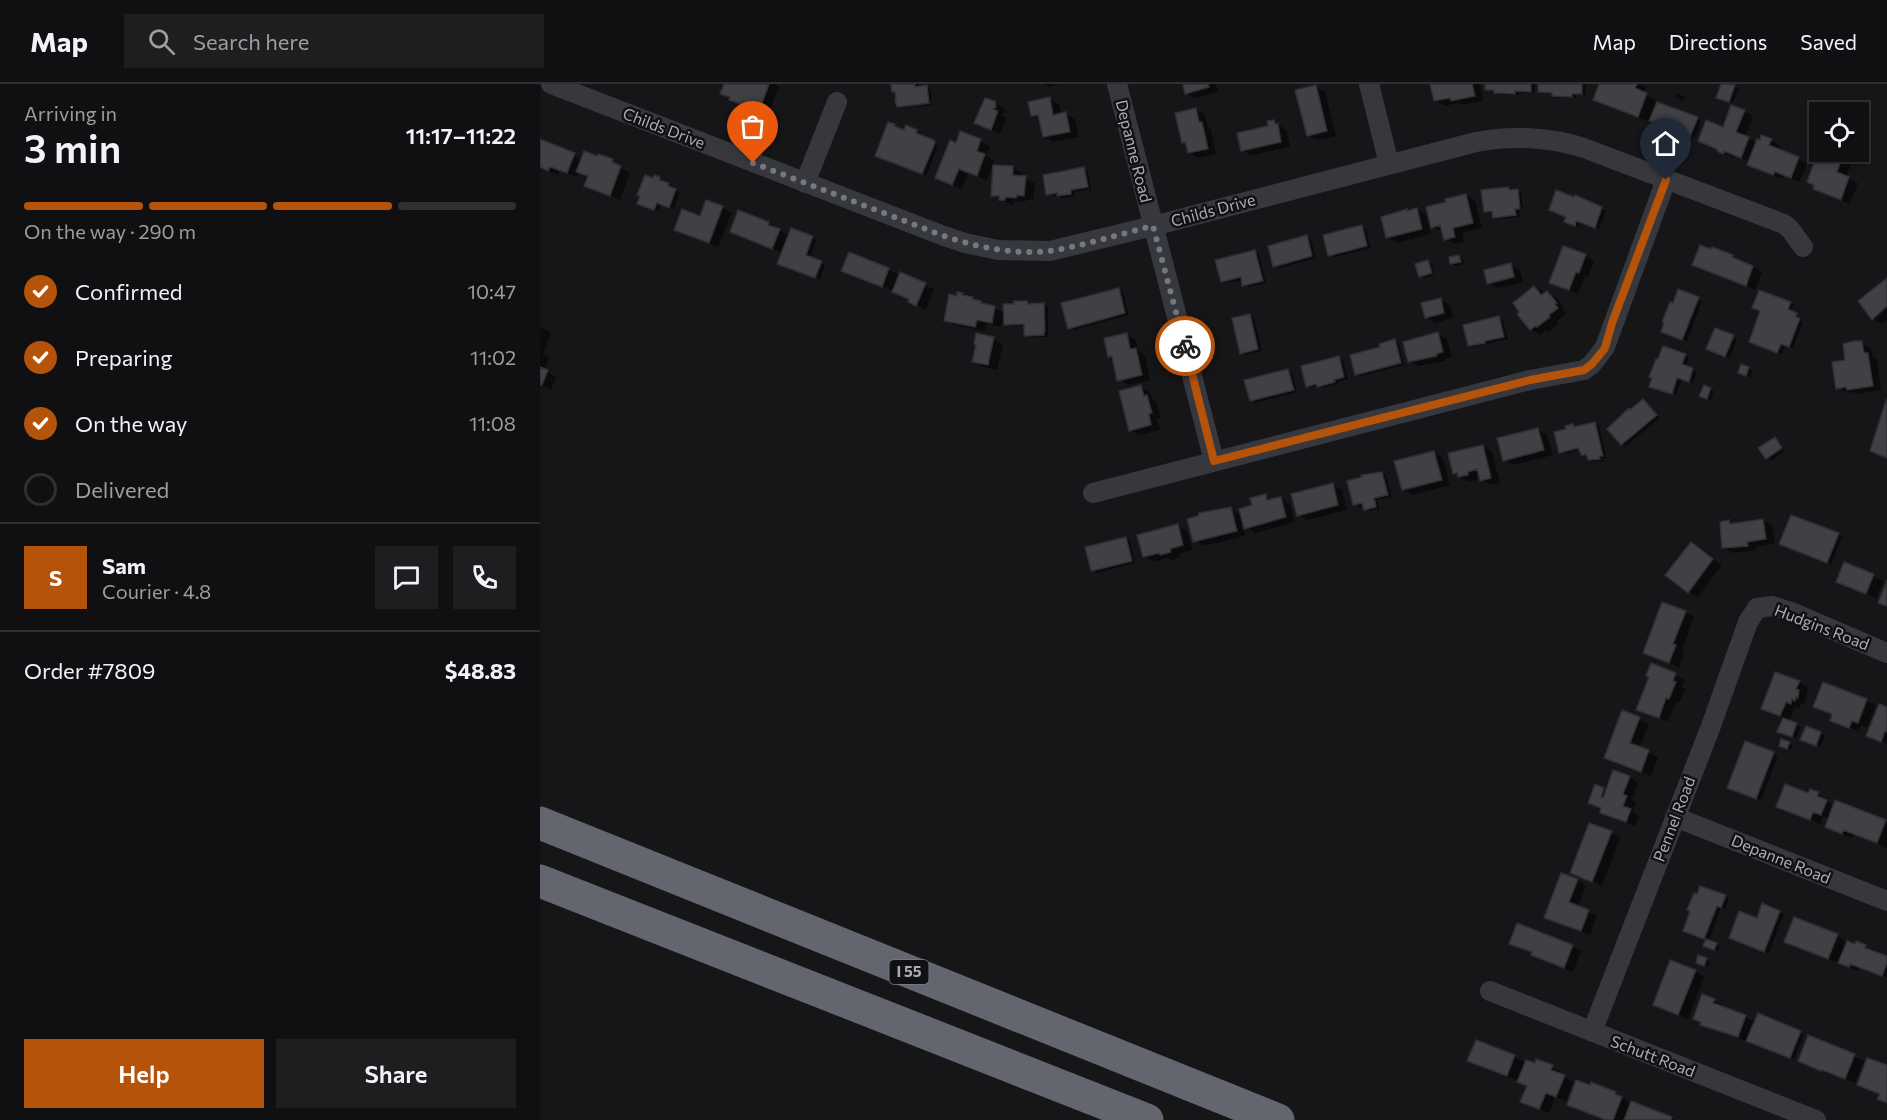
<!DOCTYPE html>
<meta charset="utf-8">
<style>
:root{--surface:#101012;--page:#1e1e20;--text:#f1f3f6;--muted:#9c9d9f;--line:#303032;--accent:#b45309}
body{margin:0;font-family:Commissioner,sans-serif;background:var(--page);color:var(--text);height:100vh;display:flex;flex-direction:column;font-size:22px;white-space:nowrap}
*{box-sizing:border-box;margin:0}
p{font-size:20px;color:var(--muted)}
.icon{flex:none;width:33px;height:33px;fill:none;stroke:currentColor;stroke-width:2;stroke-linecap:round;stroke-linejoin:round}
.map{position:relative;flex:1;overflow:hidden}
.panel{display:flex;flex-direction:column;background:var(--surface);width:540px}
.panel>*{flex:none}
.controls{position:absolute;left:1269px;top:18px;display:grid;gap:12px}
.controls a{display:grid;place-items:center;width:60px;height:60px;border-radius:0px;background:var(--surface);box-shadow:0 3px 9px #0003,0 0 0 2px var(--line);font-size:30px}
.pin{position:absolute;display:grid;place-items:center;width:51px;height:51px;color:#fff;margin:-62px -26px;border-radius:50% 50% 50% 0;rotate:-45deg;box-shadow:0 0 6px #0007}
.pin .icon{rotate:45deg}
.courier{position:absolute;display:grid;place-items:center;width:60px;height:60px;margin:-30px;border:4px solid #b45309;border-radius:50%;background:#fff;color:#222;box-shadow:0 2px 8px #0007}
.headline em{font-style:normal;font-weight:600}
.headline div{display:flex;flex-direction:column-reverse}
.headline{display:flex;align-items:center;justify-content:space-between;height:102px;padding:0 24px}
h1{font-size:39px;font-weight:600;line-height:45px}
.bar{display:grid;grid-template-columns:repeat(4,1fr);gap:9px 6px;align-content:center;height:72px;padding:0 24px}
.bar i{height:8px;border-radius:4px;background:var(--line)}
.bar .current{background:var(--accent)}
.bar p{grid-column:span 4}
.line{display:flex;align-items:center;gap:15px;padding:0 24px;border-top:2px solid var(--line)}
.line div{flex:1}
.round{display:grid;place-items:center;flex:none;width:63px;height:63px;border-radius:0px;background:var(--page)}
ol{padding:0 24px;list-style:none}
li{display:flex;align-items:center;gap:18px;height:66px}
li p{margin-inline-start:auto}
li .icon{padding:6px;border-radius:50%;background:var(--accent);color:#fff;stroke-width:4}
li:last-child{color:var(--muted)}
li i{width:33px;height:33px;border:3px solid var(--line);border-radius:50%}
.button{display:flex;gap:12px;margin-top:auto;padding:12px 24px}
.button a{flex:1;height:69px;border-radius:0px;background:var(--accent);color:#fff;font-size:24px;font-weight:600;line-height:69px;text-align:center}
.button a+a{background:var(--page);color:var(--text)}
header{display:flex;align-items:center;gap:36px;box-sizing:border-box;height:84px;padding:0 30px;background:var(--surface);border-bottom:2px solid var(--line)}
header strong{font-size:28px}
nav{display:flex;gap:33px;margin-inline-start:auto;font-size:21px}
.search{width:420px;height:54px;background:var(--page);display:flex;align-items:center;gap:15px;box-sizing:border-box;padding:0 21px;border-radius:0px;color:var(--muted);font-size:22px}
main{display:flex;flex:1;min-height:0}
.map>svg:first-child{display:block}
</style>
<header>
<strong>Map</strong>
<div class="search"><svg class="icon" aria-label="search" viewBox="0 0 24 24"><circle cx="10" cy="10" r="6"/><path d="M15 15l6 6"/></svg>Search here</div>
<nav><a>Map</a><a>Directions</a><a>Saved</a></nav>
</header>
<main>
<section class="panel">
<div class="headline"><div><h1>3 min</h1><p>Arriving in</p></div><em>11:17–11:22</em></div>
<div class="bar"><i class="current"></i><i class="current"></i><i class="current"></i><i></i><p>On the way · 290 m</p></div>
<ol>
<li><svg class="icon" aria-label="check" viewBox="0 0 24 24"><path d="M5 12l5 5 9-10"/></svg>Confirmed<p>10:47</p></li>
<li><svg class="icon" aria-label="check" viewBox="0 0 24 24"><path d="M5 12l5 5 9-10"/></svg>Preparing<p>11:02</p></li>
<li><svg class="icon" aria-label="check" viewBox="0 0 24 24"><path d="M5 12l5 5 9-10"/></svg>On the way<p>11:08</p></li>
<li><i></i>Delivered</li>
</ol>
<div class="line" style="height:108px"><b class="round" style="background:var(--accent);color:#fff">S</b><div><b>Sam</b><p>Courier · 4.8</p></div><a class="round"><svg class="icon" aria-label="chat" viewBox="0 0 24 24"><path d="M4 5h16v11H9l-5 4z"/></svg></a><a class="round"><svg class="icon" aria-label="phone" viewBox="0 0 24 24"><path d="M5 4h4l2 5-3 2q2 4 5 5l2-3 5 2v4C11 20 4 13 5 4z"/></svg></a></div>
<div class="line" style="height:78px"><div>Order #7809</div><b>$48.83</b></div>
<div class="button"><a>Help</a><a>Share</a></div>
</section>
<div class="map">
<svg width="1347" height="1036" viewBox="0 0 1347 1036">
<rect width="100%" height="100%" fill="#161618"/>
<path fill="#0007" d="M185 0H235L239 3 229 29 214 23 213 26 191 15 182 9Z
M352 0H378L379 4 386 3 390 5 392 17 359 22 360 23 359 22 356 9 353 7Z
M504 0H519L509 3Z
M644 0H676L678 8 656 14 646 9Z
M892 0H940L943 17 922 21 917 19 905 22 895 16Z
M946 0H995L994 9H979V11H960L946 5Z
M1000 0H1046V11H1036V14H1017L1013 10H1004L1000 8Z
M1060 0H1100L1106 3 1104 10 1116 16 1115 19 1161 37 1155 54 1109 35 1108 37 1064 21 1055 15Z
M1183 0H1189L1199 4 1193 19 1178 13Z
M776 3 785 8 796 52 777 56 768 51Z
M1136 9 1145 13 1143 17 1135 13Z
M510 15 519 20 521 31 526 30 535 35 539 53 513 58 504 52 501 36 493 31Z
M454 19 464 24 465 28 461 31 466 34 460 50 436 39Z
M392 20 393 21 362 24Z
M656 25 665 31 668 44 671 45 676 70 658 74 649 68 647 60 643 58Z
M1204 27 1213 32 1205 53 1217 59 1231 56 1240 62 1238 66 1267 79 1260 98 1244 92 1243 95 1218 86 1209 80 1210 78 1194 71 1193 74 1188 71 1160 57 1184 45Z
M734 37 747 47 750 63 712 71 702 66 730 43Z
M376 47 380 50V52L393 57 398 62 386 92 341 73 364 48Z
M421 49 450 62 446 72 454 77 447 96 428 89 422 105 406 99Z
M0 57 42 75 72 77 82 82 81 84 90 89 80 116 46 101 49 93 39 88 37 93 19 87 18 91 0 84Z
M1280 68 1301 75 1311 80 1306 93 1318 99 1310 120 1284 110 1275 104 1276 101 1269 97Z
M473 84 482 89V93L495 99 493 116H486L485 118 474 117V121L470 120 452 111Z
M544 85 548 87 551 105 534 108 535 112 523 114 518 111 512 112 508 110Z
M119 94 123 97 122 99 140 109 134 125 121 120 118 127 103 121 102 111 114 96Z
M969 104 981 109 983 126 979 127 980 133 959 135 955 133 954 129H949L945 127Z
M926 111 935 117 942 144 922 149 924 158 915 160 905 155 903 148 892 143Z
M1036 113 1066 127 1059 145 1041 138 1039 143 1030 139Z
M182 123 191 129 178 163 145 151 136 146Z
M867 126 869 128 877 126 886 131 891 150 857 159 847 153Z
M229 139 249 153H272L276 156 270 174 285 181 280 195 243 181V169L191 148Z
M822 143 826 145 831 164 794 173 790 171Z
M767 153 771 155 776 174 739 184 735 182Z
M715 168 719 170 726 199 708 203 704 201 703 196 686 199 682 197Z
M310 170 394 205 386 226 352 206 312 191Z
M1045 172 1054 177 1048 193 1045 192 1038 210 1011 198Z
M1192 172 1222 188 1215 206 1163 185 1154 180Z
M919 173 923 175 924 180 916 182 911 179Z
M888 178 892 180 895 191 884 194 880 192Z
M970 181 980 186 983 198 958 204 948 199Z
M1347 196V236L1342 240 1333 235Z
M995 204 1017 214 1025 225 1023 226 1026 230 1017 237 1019 239 1008 248 1006 246 1000 251 991 245 979 230Z
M578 205 583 208 589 231 533 246 529 244Z
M422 210 465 229 487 219 491 221H503L508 223V253H490L486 251V242H469L465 240 464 230 461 243 446 240 445 247 414 241 405 236 418 214Z
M1158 215 1162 217 1147 257 1127 249Z
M900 216 910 221 913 234 895 239 886 233Z
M1250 219 1254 221 1251 228 1261 233 1259 236 1263 238 1253 264 1245 261 1242 270 1214 259Z
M709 231 714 234 722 267 706 271 701 269Z
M959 234 963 236 968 255 933 263 929 261Z
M0 243 11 249 3 270 9 273 4 286 16 293 11 306 0 301Z
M897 250 907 255 912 273 905 275V277L879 282 869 277Z
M437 251 454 255 463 260 457 286 443 283 434 277Z
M587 251 596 256 598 267 605 271 610 296 588 301 579 296 574 275 569 272Z
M1193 253 1197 255 1190 274 1172 267Z
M855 257 859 259 864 281 821 292 817 290 842 264Z
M1322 259 1331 264 1333 273 1337 275 1341 306 1317 310 1313 308 1307 309 1298 304 1307 278Z
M1145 271 1149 273 1146 283 1157 288 1153 299 1142 295 1136 311 1115 304Z
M799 274 803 276 808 295 798 298V300L782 304 779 302 771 304 767 302Z
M1202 282 1213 287 1210 293 1204 291Z
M748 286 752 289 757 308 715 319 711 316Z
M601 303 610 308 612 315 616 318 621 334 617 335 620 346 600 351 590 346Z
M1170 305 1174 307 1171 316 1165 314Z
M1103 317 1120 334 1086 362 1082 360 1091 327Z
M1055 339 1059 342 1066 374H1063V377L1053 378 1043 370 1040 366 1024 370 1020 368 1033 342 1036 344Z
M998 346 1007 351 1013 371 974 381 964 376Z
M1235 355 1239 358 1245 367 1231 377 1227 374Z
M943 362 952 368 960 399 951 401 942 396 941 392 936 393 937 396 928 398 914 389Z
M894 368 903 374 910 401 872 411 863 405Z
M842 389 846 392 852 413 837 416 840 425 830 427 826 425 825 421 819 422 814 420Z
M792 400 802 406 807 426 767 436 758 431Z
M725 412 733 416 741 414 750 420 755 438 715 449 703 442 705 452 664 462 655 457 691 425 702 432Z
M1223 436 1232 441 1235 459 1216 463V466L1193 469 1184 463 1189 438 1194 441Z
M637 442 647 447 652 466 639 470 640 473 631 476 627 474 614 478 604 472Z
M1298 451 1302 453 1291 480 1245 461Z
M586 454 590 457 595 479 557 489 553 486Z
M1151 460 1182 481 1158 513 1148 508Z
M1305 480 1343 497 1336 514 1298 498Z
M1145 528 1154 533 1142 566 1144 568 1139 583 1104 568Z
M1112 581 1145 596 1142 602 1145 605 1139 619 1136 618 1128 638 1098 625 1111 593Z
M1259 598 1268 604 1264 621 1261 619 1260 624 1255 622 1249 638 1261 643 1256 654 1243 649 1244 634 1223 625Z
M1326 616 1336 622 1327 644 1321 641 1319 648 1292 636 1294 631 1275 622Z
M1347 624V660L1328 651Z
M1099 635 1109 640 1099 664 1118 673 1111 692 1075 679 1066 673Z
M1267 644 1285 651 1280 663 1266 658Z
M1206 659 1238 672 1221 716 1193 706Z
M1249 659 1253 662 1251 666 1245 664Z
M1089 693 1098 699 1092 716 1096 719 1092 728 1099 732 1095 742 1071 733 1061 728 1062 725 1050 719 1056 702 1067 707Z
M1271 707 1288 715 1287 717 1294 722 1347 738V764L1313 750 1312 754 1296 747 1289 735 1283 732 1280 740 1247 727 1269 711Z
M1071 749 1080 754 1062 802 1032 788Z
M1037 796 1046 802 1038 823 1057 832 1050 851 1015 838 1006 833Z
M1185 812 1189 815 1185 825 1181 824 1169 857 1180 863 1178 867 1169 863 1167 856 1149 849Z
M1223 821 1244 830 1229 869 1195 855 1217 836Z
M1254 835 1298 852 1306 858 1325 863 1347 873V894L1336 887 1335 890 1319 884 1318 887 1298 878V879L1255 863 1246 858Z
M971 859 1032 862 1041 867 1033 888 1002 876 993 871V869Z
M1166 876 1170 878 1169 883 1162 880Z
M1155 887 1164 893 1148 935 1124 925Z
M1174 916 1183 922 1182 924 1216 938 1264 950 1254 975 1212 959 1171 945 1155 935Z
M1269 953 1324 977 1315 999 1291 990V991L1269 981Z
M936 958 975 973 986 979 1012 983 1021 988 1020 991 1033 998 1026 1017 1015 1013 1009 1029 982 1017 988 1002 977 996 938 981 929 976Z
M1075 1009 1092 1020 1135 1036H1065L1029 1020Z"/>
<path fill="#404145" stroke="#303034" stroke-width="1.5" d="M184 0H229L220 25 204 19 203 21 189 16 190 13 180 10Z
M351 0H375V3L387 1 389 19 357 23 355 16H356L355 8H352Z
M643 0H668L669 3 645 10Z
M890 0H932L935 12 911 17 910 14 894 17Z
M945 0H991V8L975 7V10L954 9V6H945Z
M998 0H1042V10H1032V13L1012 12V9L998 8Z
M1059 0H1097L1095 4 1107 9 1098 33 1053 16Z
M1181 0 1195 1 1189 18 1176 14Z
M776 1 787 47 767 52 755 6Z
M510 13 513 31 526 28 530 48 503 53 498 31 491 32 488 18Z
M445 14 455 17 456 23 453 25 458 27 451 46 434 39Z
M1117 18 1158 33 1150 53 1109 37Z
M1191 21 1205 26 1196 48 1209 53 1201 74 1184 67 1183 70 1177 67V65L1158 57 1166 36 1183 43Z
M656 24 659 38H662L668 65 648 69 645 58 642 59 635 29Z
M734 36 735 40H738L741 58 701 67 697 49 728 42 727 37Z
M348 38 355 40 354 42 364 46 366 41 377 46 376 49 394 56 395 59 382 90 335 72Z
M420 47 441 55 437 67 445 70 437 92 419 85 412 101 395 94 410 56 416 59Z
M1221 51 1232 55 1229 61 1259 73 1251 94 1235 88 1233 91 1207 81 1217 55 1220 56Z
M0 55 35 69 27 89 10 83 8 87 0 83Z
M1279 65 1280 68H1286L1302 74 1297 88 1309 93 1301 116 1273 105 1274 101 1267 98Z
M44 67 57 72 58 70 73 75 72 78 81 82 70 112 44 102 48 92 36 88Z
M453 81 473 82V91L486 92 484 112 477 111 476 114 465 113V116H459V112H451Z
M544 83 548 103 531 106V110L517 112V109L506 111 503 91Z
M105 91 113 94 114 91 120 93 119 96 129 99 128 102 136 105 129 124 117 119 114 126 97 120 100 112 97 111Z
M969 103V106L978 105 980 125H975L976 131 953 134 952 127 944 128 941 106Z
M1016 106 1034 113 1035 111 1062 123 1055 144 1036 137 1035 142 1024 138 1026 133 1009 126Z
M926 110 933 139 913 144 915 153 904 156 900 141 891 144 886 123 906 118 905 115Z
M166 116 183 122 169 159 134 146 142 125 160 132Z
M877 124 882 145 846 154 841 133 867 125V127Z
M198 126 229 138 228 141 240 145 232 165 190 148Z
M822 141 827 162 788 172 783 151Z
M251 144 273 152 266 171 282 177 275 194 237 180Z
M767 151 772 172 733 183 728 162Z
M1160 161 1171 165 1172 163 1193 171 1192 173 1213 182 1206 202 1152 181Z
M1023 162 1046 170 1039 189 1036 188 1029 206 1009 199Z
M715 166 723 197 702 202 701 193 681 198 675 176Z
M309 168 349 184 342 203 301 187Z
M919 171 921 178 910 180 909 173Z
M888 176 892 189 879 193 875 180Z
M971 179 974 193 947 200 944 186Z
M360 188 386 199 376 222 368 218 369 215 352 208Z
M1347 194V222L1332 236 1318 217Z
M994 202 1001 211 1007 207 1017 219 1015 220 1018 224 1009 231 1010 233 997 243 996 242 990 246 977 230 979 228 973 219Z
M579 204 585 229 528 245 521 219Z
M1138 205 1159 213 1142 256 1121 248 1124 239 1122 238 1130 218 1133 219Z
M1219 206 1251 218 1248 225 1257 229 1256 233 1260 234 1249 263 1241 260 1237 269 1209 258 1220 227 1212 224Z
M417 208 423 209 422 211 433 213 432 215 441 217V219L455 222 452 239 437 236 435 243 404 237 409 210 417 212Z
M901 214 904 229 885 234 881 219Z
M474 217H487L488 220 504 219 505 247H504V251L484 252V240L464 241 463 220H474Z
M710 230 718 265 700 270 692 234Z
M959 232 964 253 945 257V259L928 262 923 241Z
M1175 244 1194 251 1185 273 1166 265Z
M898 248 903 268 896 270 897 272 868 278 863 258Z
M436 249 454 253 448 281 432 278 436 261 434 260Z
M587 249 590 265 596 264 602 291 577 297 572 272 568 273 564 254Z
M855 255 861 279 815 291 810 271 840 263 839 260Z
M1314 257H1322L1324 269H1328L1333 302 1307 306 1306 303 1296 305 1292 278 1305 276 1303 260Z
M1123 262 1146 270 1142 280 1153 284 1149 298 1137 294 1132 310 1109 303 1112 294 1109 293 1116 275H1118Z
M799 272 804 293 794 296 795 298 777 303 776 300 766 303 761 282Z
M1201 280 1209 283 1206 292 1198 289Z
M0 283 8 286 2 301H0Z
M748 285 754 306 710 317 704 296Z
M601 301 604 312 607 311 612 329 609 330 611 341 589 347 579 307Z
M1164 301 1171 304 1167 315 1159 312Z
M1103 315 1117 331 1081 361 1067 345 1089 324 1090 326Z
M1346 316 1347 317V374L1330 367Z
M1055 338 1063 372H1059L1060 375 1048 376 1046 370 1042 372 1038 364 1019 369 1014 348 1026 345 1025 342 1033 340 1034 343Z
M998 344 1004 366 963 377 957 354Z
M1235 353 1242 364 1226 375 1218 364Z
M943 361 951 394 940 397 937 385 928 388V391L918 393 917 389 913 390 908 369Z
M894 367 902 396 862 406 854 377Z
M842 388 848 411 834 414 836 423 824 426 822 419 813 421 807 397 822 393 821 391Z
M793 399 798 421 757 432 751 410Z
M726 410 727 416 741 413 746 433 704 445 699 425 712 421 710 414Z
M691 423 697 447 653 458 647 435 658 432 659 429Z
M1251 431 1299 449 1287 479 1239 460Z
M1223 435 1226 455 1207 458 1208 462 1182 464 1180 438 1189 436 1190 440Z
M638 440 643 461 630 465 631 468 620 471 619 469 603 473 597 451Z
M586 453 592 477 551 487 545 463Z
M1151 458 1173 475 1148 509 1125 491Z
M1304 478 1334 490 1326 510 1296 498Z
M1347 496V522L1338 519Z
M1122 518 1146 527 1133 560 1136 561 1129 579 1103 569Z
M1111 579 1136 589 1133 597 1136 598 1129 615 1126 614 1119 634 1096 626 1109 593 1106 592Z
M1235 588 1260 597 1256 605 1259 606 1258 614 1256 613 1255 617 1252 615 1251 620 1246 618 1240 632 1221 625Z
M1283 598 1327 615 1318 639 1312 637 1309 644 1290 637 1292 630 1273 623Z
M1339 620 1347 623V648L1345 647 1341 658 1326 652Z
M1082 626 1100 633 1090 659 1109 666 1101 688 1064 674Z
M1243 634 1257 639 1252 653 1237 648Z
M1266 642 1281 648 1276 662 1260 656Z
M1241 655 1250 658 1247 665 1239 662Z
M1205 657 1234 668 1216 715 1187 704Z
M1073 686 1090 692 1083 710 1087 712 1083 722 1091 725 1086 738 1060 729 1061 724 1048 719 1055 700 1064 704 1061 713 1063 714Z
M1245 700 1268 709 1270 705 1279 708 1277 712 1287 716 1281 731 1273 728 1270 736 1236 723Z
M1295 716 1346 736 1337 759 1303 746 1302 750 1285 743Z
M1049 739 1072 747 1052 798 1030 789Z
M1021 789 1038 795 1029 818 1049 826 1041 847 1004 834Z
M1160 802 1186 811 1181 824 1177 822 1164 855 1143 847 1150 827 1147 826 1154 809 1157 810Z
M1222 819 1240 827 1224 868 1189 854 1199 827 1217 834Z
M1254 833 1298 850 1288 875 1244 858Z
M977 839 1033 861 1024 884 991 871 992 868 969 860Z
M1166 855 1177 859 1174 866 1163 862Z
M1307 857 1315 860 1316 857 1326 861 1325 864 1347 872V879L1342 892 1310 880 1309 883 1298 879Z
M1158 871 1167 874 1164 882 1156 879Z
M1130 876 1156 886 1138 931 1113 921Z
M1162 910 1175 915 1173 919 1206 931 1198 953 1160 941 1161 938 1153 935Z
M1218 929 1261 947 1250 974 1206 957Z
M1268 951 1315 970 1305 995 1282 986 1281 987 1258 977Z
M936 956 975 971 967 992 927 977Z
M1327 974 1347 981V1019L1337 1015 1340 1010 1317 1001Z
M996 975 1013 981 1011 986 1025 991 1016 1013 1006 1009 999 1025 980 1018 987 1002 977 998 986 976 995 979Z
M1036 996 1050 1001 1051 998 1076 1008 1075 1010 1082 1013 1073 1036H1066L1027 1021Z
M1091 1017 1132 1033 1131 1036H1084Z"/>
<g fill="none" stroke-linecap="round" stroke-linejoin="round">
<path stroke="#37383d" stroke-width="20" d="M11 0 404 152 425 159 458 166 510 167 613 142 936 58C971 51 1010 53 1044 64L1244 140 1250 145 1263 163
M577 0 674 377
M829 0 849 80
M265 99 297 18
M553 409 990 296 1044 286 1052 280 1065 263 1126 96
M1135 733 1347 817
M950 907 1276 1036
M1052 948 1171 642 1208 538 1217 524 1232 522 1251 528 1347 569"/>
<path stroke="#63666e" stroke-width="33" d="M0 739 738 1036
M0 797 607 1036"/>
</g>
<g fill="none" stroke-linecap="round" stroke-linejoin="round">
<path stroke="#757880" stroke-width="6" stroke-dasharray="0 10.8" d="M213 79 404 152C437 163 474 171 509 167 544 162 579 150 613 142L645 262"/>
<path stroke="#b45309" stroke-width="8" d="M645 262 674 377 990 296 1044 286 1052 280 1065 264 1072 239 1126 96"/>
</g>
<g text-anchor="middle" stroke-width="5" stroke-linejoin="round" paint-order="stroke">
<rect fill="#111113" stroke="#7b7e86" stroke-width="1.5" x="349.5" y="876" width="39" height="24" rx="4.5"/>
<g font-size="15" font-weight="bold" fill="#a8adb8">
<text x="369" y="893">I 55</text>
</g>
<g font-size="16" fill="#a8adb8" stroke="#111113">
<text transform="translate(124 44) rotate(21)" y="6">Childs Drive</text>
<text transform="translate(594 67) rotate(76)" y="6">Depanne Road</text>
<text transform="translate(673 126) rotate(-15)" y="6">Childs Drive</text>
<text transform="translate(1282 543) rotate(21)" y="6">Hudgins Road</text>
<text transform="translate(1134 735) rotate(-69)" y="6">Pennel Road</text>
<text transform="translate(1241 775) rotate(22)" y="6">Depanne Road</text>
<text transform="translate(1113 972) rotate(21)" y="6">Schutt Road</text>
</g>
</g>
</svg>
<div class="controls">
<a><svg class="icon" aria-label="locate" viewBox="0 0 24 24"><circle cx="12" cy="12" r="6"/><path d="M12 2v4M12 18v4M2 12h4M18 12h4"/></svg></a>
</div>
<div class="pin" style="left:213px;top:79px;background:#ea580c"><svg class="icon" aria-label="bag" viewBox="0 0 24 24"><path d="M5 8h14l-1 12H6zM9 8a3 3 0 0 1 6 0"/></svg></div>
<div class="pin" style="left:1126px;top:96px;background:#1f2937"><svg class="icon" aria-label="home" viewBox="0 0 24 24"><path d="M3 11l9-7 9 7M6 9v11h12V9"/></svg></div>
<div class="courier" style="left:645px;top:262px"><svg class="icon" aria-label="bike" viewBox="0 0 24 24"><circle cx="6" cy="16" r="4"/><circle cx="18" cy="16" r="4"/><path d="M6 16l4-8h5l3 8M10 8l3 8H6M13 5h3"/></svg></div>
</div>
</main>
